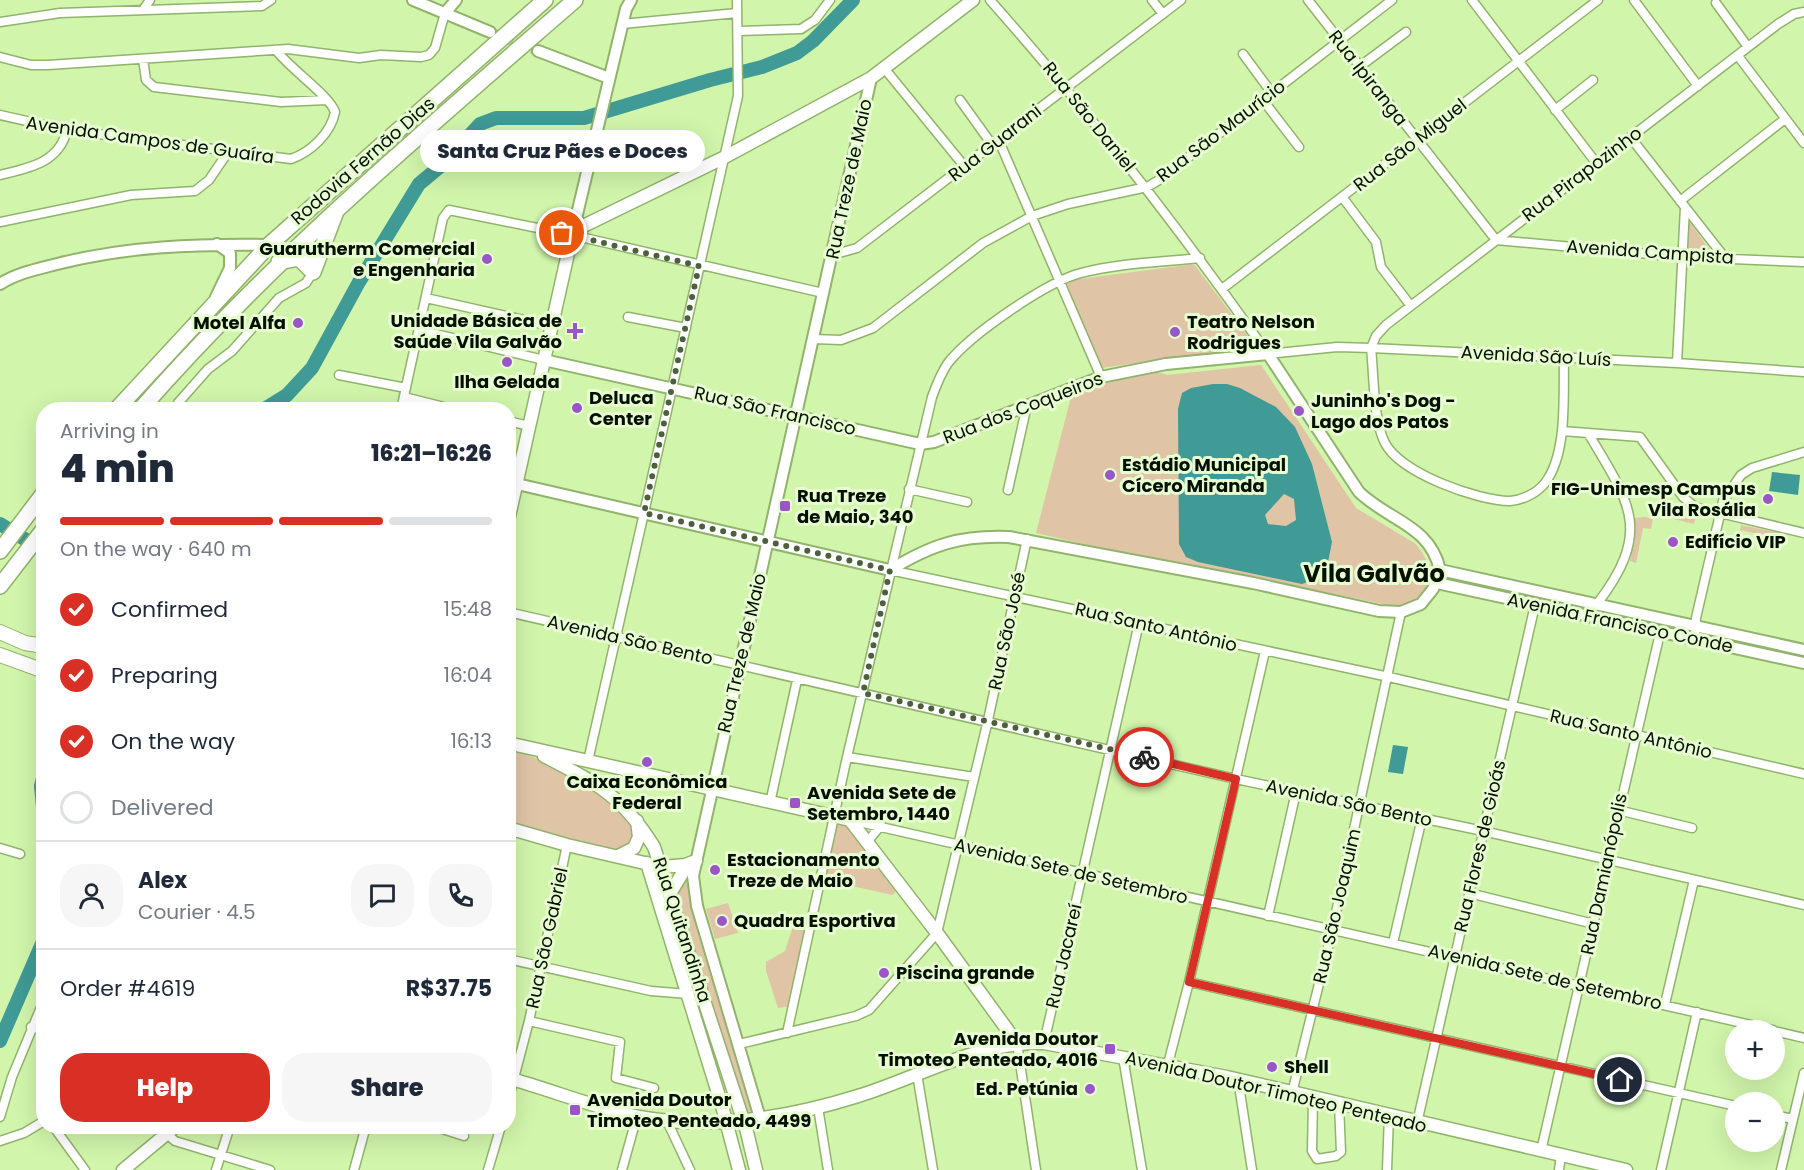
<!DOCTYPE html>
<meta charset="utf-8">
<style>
:root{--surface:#fff;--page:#f6f6f7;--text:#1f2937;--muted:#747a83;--line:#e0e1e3;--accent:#d93025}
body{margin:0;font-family:Poppins,sans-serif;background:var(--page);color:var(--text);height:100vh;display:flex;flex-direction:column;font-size:22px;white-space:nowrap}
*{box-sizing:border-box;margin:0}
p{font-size:20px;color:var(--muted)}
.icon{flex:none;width:33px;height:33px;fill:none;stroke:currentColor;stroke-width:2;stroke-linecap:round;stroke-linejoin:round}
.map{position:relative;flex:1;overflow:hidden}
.drawer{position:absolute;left:36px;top:402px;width:480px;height:732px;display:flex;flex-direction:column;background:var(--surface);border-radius:24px;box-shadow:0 6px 24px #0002}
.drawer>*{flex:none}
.fabs{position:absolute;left:1725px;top:1020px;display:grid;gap:12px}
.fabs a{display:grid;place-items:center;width:60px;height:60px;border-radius:50%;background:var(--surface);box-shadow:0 6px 24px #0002;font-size:30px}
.pin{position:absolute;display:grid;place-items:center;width:51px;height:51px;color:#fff;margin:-26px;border:3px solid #fff;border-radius:50%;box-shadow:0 2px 6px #0007}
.courier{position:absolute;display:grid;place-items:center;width:60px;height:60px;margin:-30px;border:4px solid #d93025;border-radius:50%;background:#fff;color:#222;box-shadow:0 2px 8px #0007}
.bubble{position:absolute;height:42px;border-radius:21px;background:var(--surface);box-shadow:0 6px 24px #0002;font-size:20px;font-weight:800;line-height:42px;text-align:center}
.head em{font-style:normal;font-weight:800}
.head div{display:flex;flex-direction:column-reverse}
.head{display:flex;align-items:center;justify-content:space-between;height:102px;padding:0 24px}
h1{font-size:39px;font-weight:800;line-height:45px}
.bar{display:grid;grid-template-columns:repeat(4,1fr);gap:9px 6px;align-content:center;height:72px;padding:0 24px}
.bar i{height:8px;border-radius:4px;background:var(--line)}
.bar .current{background:var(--accent)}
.bar p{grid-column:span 4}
.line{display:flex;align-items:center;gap:15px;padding:0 24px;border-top:2px solid var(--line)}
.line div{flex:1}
.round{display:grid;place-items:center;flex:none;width:63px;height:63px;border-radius:24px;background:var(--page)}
ol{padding:0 24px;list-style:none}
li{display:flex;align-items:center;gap:18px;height:66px}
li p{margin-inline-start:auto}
li .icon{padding:6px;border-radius:50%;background:var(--accent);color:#fff;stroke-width:4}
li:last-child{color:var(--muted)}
li i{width:33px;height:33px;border:3px solid var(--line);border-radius:50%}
.primary-button{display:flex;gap:12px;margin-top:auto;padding:12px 24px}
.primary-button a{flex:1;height:69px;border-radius:24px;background:var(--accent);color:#fff;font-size:24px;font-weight:800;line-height:69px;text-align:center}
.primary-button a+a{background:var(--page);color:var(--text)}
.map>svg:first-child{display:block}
</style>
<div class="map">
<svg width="1804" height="1170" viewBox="0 0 1804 1170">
<rect width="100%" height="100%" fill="#d1f5ab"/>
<path fill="#e0c4a6" d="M1689 221 1709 249 1707 252 1687 253Z
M1194 264 1259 351 1191 355 1102 368 1064 281Z
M1261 365 1356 508 1416 544C1429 560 1437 580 1420 597 1415 602 1404 604 1397 607L1174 561 1144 558 1036 533 1072 393C1095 385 1145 364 1167 375Z
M1683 512 1696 515 1694 524 1658 515Z
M1645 517 1653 519 1651 529 1643 528 1636 563 1630 561 1635 541 1634 518Z
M1741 525 1785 534 1786 540 1740 530Z
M1451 576 1804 653V660L1450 584Z
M508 749C548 760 595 782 624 812 632 821 634 832 634 843L619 851 509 826Z
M834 822 851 825 900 887 892 895 822 879Z
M685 874 757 1110 742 1114 672 892Z
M728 903 738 933 715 939 706 909Z
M797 914 811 918 791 1006 778 1008 766 971V962L785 951Z"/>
<path fill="#409a95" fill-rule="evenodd" d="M1213 384H1227L1240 388 1276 407 1295 427 1312 464 1332 542 1327 567 1319 578 1302 584 1198 562 1186 557 1179 544 1178 409 1182 393 1191 388ZM1284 494 1294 499 1296 520 1286 526 1268 524 1265 515Z
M1772 472 1800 475 1798 495 1769 491Z
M1393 745 1408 747 1403 774 1388 772Z"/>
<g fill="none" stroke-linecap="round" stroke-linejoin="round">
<path stroke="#409a95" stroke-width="14" d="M263 410 287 395 312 368 359 282 419 184 443 164 480 124 496 118H584L710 80 762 67 797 53 813 41 853 0
M0 524 44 551
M44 774 41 786 44 818
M0 1041 44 939"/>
<path stroke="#b2d391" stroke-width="10" stroke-dasharray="10 5" stroke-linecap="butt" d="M490 32 538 51"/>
<g stroke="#91b36c" stroke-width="11">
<path id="minor" d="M990 0C1090 113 1181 231 1268 354L1337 347 1371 348 1677 363 1804 372
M1152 0 1163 14
M1308 0 1496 240 1682 257 1804 262
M1472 0 1597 164
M1634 0 1698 86
M1716 3 1748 47
M143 10 150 0
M0 22 60 13 262 6 271 0
M622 24 737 13
M738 31 801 29 815 20 830 0
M1243 54 1271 92
M1738 56 1804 143
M0 57 31 65H48L288 49 359 58 381 55 421 57 429 55 435 48 445 13
M143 59 146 80 154 87 281 102 327 100
M1359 67 1406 32
M884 68 965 167
M1262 99 1299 147
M960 100 993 146
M1555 110 1593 80
M0 115 67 130 291 159C311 152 331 133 335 112 330 96 289 68 276 50
M1631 138 1725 258
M999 141 1101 377
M0 175C29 168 59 163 67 130
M1343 198 1376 242 1381 267 1411 306
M1680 201 1785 119
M0 222 131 195 195 191 209 180 228 152
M832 255 857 248 1181 0
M1222 289 1598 0
M426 298 551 326
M628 317 686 328
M419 330 544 360
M813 339 841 340 873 328 983 243 1032 216 1068 204 1147 187 1159 180 1392 0
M1564 358C1563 394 1568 453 1545 483 1537 493 1523 500 1510 501 1478 501 1400 473 1385 443 1373 420 1374 375 1371 348L1376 336 1386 325 1778 24 1794 14 1804 12
M1677 363 1685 207
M339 375 406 388
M404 397 456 410
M178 403 208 369 232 351 279 298 306 283 313 272
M401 410 443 218 449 210 572 235 823 293
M508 421 529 426
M1562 431 1640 437 1683 497 1695 507 1804 533
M1588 433C1630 503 1653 531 1597 604
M909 489 967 502
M1008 490 1027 405
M890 570 1389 677 1804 774
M508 612 1236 779 1483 831 1804 905
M1695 640 1696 618 1723 501 1741 475 1752 468 1804 452
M847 757 974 777
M588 761 738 96 737 0
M770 803 797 680
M1618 810 1692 828
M850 820 1773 1030
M868 841 881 825
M0 848 20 854
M1469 893 1594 924
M1268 916 1296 792
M1393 943 1422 818
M508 959 651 991 688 994
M1189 982 1736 1106
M1665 1004 1694 880
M529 1021 620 1042 616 1078 654 1088
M31 1027 44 1030
M1774 1031 1804 1038
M787 1033 847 757 932 397C936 386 941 373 948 363 970 335 1046 282 1081 273 1119 263 1161 262 1200 258
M1017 1043 1036 1170
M1044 1043 1139 623
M739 1044 856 1016 869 1010 937 933 988 720 1027 539
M1123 1057 1142 1170
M1168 1064 1189 982 1265 651
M917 1074 933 1170
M1238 1079 1252 1170
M1292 1093 1332 931 1401 612
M1313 1098 1312 1151 1317 1159 1336 1156 1341 1152 1339 1104
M508 1101 529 1021 567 845
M818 1107 828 1170
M1774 1115 1793 1119
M0 1117 12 1077 44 1000
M667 1121 690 1170
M1417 1123 1535 605
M53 1126 85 1170
M433 1126 464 1136
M167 1134 175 1141 270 1170
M0 1141 24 1133 44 1121
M1541 1151 1660 633
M216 1170 230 1126
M354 1170 366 1126
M488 1170 501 1126
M622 1170 637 1116
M1387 1170 1389 1116
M1559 1170 1561 1155
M1661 1170 1697 1012
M1781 1170 1804 1073"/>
</g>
<g stroke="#91b36c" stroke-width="14">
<path id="tertiary" d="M413 0 490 32
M445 13 456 0
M538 51 609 78
M573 231 626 9 631 0
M0 284C17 273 38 269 57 264 128 246 196 244 269 245
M216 297 230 268V253L217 244
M517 484 890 570C931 545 960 535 1009 537L1253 583 1379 611 1401 612 1421 604 1433 589 1440 570C1430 525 1389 521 1359 492L1268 354 1166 364 1101 377 934 442 920 444 544 360
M1440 570 1804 650
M1437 583 1804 663
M760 1118 697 906 693 876 871 78"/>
</g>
<g stroke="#91b36c" stroke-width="15">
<path id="secondary" d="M508 521 573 231 723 158 871 78 973 0
M508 743 850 820 937 933 1017 1043
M544 756C596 783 622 795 654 847L747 1132 756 1170
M508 828 567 845 662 867 685 865 696 861
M618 856 634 848 639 837 637 821
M647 863 722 1106 739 1170
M671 892 688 864
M508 1078C552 1090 595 1108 639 1117 712 1130 788 1118 858 1096 920 1077 978 1041 1044 1043L1227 1077 1626 1170
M123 1170 176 1126"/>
</g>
<g stroke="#91b36c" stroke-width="16">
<path id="primary" d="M0 632 25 643 44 646
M0 655 44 671"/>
</g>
<g stroke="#91b36c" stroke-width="18">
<path id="motorway" d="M279 262 299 258 313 272
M313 272 335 214
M116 410 269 245 545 0
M140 410C272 259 424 131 575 0
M0 551 44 493
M0 586 44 529"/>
</g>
<use href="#minor" stroke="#fff" stroke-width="8"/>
<use href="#tertiary" stroke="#fff" stroke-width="10"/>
<use href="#secondary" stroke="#fff" stroke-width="12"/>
<use href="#primary" stroke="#fff" stroke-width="14"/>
<use href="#motorway" stroke="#fff" stroke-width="15"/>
</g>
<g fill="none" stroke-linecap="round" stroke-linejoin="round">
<path stroke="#4c603c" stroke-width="6" stroke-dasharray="0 10.8" d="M562 233 699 266 644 513 890 570 863 693 1144 757"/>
<path stroke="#d93025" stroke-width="8" d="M1144 757 1236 779 1189 982 1620 1080"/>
</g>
<g fill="#9a55c9" stroke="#e7fdd1" stroke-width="2">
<circle cx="487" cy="259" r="6"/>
<circle cx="298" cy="323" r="6"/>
<path d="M572 322h6v6h6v6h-6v6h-6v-6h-6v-6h6z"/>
<circle cx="1175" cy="332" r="6"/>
<circle cx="507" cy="362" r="6"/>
<circle cx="577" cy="408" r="6"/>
<circle cx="1299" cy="411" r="6"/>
<circle cx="1110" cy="475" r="6"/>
<circle cx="1768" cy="499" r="6"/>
<rect x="779" y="500" width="12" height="12" rx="3"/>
<circle cx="1673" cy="542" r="6"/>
<circle cx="647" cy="762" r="6"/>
<rect x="789" y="797" width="12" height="12" rx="3"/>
<circle cx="715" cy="870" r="6"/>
<circle cx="722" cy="921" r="6"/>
<circle cx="884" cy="973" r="6"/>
<rect x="1104" y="1043" width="12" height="12" rx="3"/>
<circle cx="1272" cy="1067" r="6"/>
<circle cx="1090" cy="1089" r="6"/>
<rect x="569" y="1104" width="12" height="12" rx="3"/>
</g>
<g text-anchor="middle" stroke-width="6" stroke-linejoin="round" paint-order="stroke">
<g font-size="18" fill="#051000" stroke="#e7fdd1">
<text transform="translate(1368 78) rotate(52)" y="6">Rua Ipiranga</text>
<text transform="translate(1089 117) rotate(51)" y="6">Rua São Daniel</text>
<text transform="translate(1221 131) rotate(-37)" y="6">Rua São Maurício</text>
<text transform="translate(150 140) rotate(8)" y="6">Avenida Campos de Guaíra</text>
<text transform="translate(995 143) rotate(-38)" y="6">Rua Guarani</text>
<text transform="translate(1410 145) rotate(-38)" y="6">Rua São Miguel</text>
<text transform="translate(363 161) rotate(-41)" y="6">Rodovia Fernão Dias</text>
<text transform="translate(1582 174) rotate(-37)" y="6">Rua Pirapozinho</text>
<text transform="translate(849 179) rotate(-78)" y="6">Rua Treze de Maio</text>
<text transform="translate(1650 252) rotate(4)" y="6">Avenida Campista</text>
<text transform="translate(1536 356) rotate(3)" y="6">Avenida São Luís</text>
<text transform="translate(1023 408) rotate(-21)" y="6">Rua dos Coqueiros</text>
<text transform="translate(775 411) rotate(13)" y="6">Rua São Francisco</text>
<text transform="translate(1620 623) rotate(12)" y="6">Avenida Francisco Conde</text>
<text transform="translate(1156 627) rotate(13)" y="6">Rua Santo Antônio</text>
<text transform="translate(1007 631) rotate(-78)" y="6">Rua São José</text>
<text transform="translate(630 640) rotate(13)" y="6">Avenida São Bento</text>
<text transform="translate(742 653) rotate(-77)" y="6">Rua Treze de Maio</text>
<text transform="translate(1631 734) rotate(13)" y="6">Rua Santo Antônio</text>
<text transform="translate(1349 803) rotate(12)" y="6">Avenida São Bento</text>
<text transform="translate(1480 846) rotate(-77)" y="6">Rua Flores de Gioás</text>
<text transform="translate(1071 871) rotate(13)" y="6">Avenida Sete de Setembro</text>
<text transform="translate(1604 874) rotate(-78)" y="6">Rua Damianópolis</text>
<text transform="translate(1337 906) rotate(-77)" y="6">Rua São Joaquim</text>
<text transform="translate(682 930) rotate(72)" y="6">Rua Quitandinha</text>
<text transform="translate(547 938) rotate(-78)" y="6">Rua São Gabriel</text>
<text transform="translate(1064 956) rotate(-77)" y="6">Rua Jacareí</text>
<text transform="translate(1545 977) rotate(13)" y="6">Avenida Sete de Setembro</text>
<text transform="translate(1276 1092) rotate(13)" y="6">Avenida Doutor Timoteo Penteado</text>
</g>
<g font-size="18" font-weight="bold" fill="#051000" stroke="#e7fdd1" text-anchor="start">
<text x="475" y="255" text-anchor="end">Guarutherm Comercial<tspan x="475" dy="21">e Engenharia</tspan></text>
<text x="562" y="327" text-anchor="end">Unidade Básica de<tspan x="562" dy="21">Saúde Vila Galvão</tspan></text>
<text x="1187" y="328">Teatro Nelson<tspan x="1187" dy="21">Rodrigues</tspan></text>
<text x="286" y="329" text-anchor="end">Motel Alfa</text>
<text x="507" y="388" text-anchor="middle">Ilha Gelada</text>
<text x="589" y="404">Deluca<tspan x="589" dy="21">Center</tspan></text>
<text x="1311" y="407">Juninho's Dog -<tspan x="1311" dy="21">Lago dos Patos</tspan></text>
<text x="1122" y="471">Estádio Municipal<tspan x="1122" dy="21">Cícero Miranda</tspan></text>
<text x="1756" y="495" text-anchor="end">FIG-Unimesp Campus<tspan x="1756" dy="21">Vila Rosália</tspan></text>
<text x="797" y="502">Rua Treze<tspan x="797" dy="21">de Maio, 340</tspan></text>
<text x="1685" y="548">Edifício VIP</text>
<text x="647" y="788" text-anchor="middle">Caixa Econômica<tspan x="647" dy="21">Federal</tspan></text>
<text x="807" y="799">Avenida Sete de<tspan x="807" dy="21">Setembro, 1440</tspan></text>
<text x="727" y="866">Estacionamento<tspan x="727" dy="21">Treze de Maio</tspan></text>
<text x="734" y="927">Quadra Esportiva</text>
<text x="896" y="979">Piscina grande</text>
<text x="1098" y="1045" text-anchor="end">Avenida Doutor<tspan x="1098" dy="21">Timoteo Penteado, 4016</tspan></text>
<text x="1284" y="1073">Shell</text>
<text x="1078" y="1095" text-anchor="end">Ed. Petúnia</text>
<text x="587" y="1106">Avenida Doutor<tspan x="587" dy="21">Timoteo Penteado, 4499</tspan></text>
</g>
<g font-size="24" font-weight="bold" fill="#051000" stroke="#e7fdd1">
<text x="1374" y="582">Vila Galvão</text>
</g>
</g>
</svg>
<div class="fabs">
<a>+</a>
<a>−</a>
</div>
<div class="pin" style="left:562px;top:233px;background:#ea580c"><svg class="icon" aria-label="bag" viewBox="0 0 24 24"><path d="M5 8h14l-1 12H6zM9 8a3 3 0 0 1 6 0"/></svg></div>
<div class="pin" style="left:1620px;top:1080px;background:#1f2937"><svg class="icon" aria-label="home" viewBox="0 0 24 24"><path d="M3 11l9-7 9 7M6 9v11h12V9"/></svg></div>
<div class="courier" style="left:1144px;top:757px"><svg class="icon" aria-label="bike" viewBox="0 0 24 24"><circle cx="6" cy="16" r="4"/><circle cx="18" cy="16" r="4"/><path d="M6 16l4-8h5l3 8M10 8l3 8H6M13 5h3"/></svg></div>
<div class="bubble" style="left:420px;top:130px;width:285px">Santa Cruz Pães e Doces</div>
<section class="drawer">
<div class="head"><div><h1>4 min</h1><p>Arriving in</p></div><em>16:21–16:26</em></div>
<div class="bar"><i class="current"></i><i class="current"></i><i class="current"></i><i></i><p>On the way · 640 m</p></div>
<ol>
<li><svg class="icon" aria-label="check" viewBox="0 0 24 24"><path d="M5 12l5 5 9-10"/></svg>Confirmed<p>15:48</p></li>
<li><svg class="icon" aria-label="check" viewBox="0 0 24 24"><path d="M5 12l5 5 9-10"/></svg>Preparing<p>16:04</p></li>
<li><svg class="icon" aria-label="check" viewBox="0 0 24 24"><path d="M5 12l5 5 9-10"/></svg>On the way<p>16:13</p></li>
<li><i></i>Delivered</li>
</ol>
<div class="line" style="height:108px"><a class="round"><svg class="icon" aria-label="person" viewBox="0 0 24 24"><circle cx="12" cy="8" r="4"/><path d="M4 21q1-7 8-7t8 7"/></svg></a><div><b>Alex</b><p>Courier · 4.5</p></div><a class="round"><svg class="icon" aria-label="chat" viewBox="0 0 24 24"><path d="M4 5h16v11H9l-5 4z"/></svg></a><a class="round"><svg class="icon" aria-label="phone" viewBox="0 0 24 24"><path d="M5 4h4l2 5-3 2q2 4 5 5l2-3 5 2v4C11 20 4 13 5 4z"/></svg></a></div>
<div class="line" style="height:78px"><div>Order #4619</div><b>R$37.75</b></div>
<div class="primary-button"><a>Help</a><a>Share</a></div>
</section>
</div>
